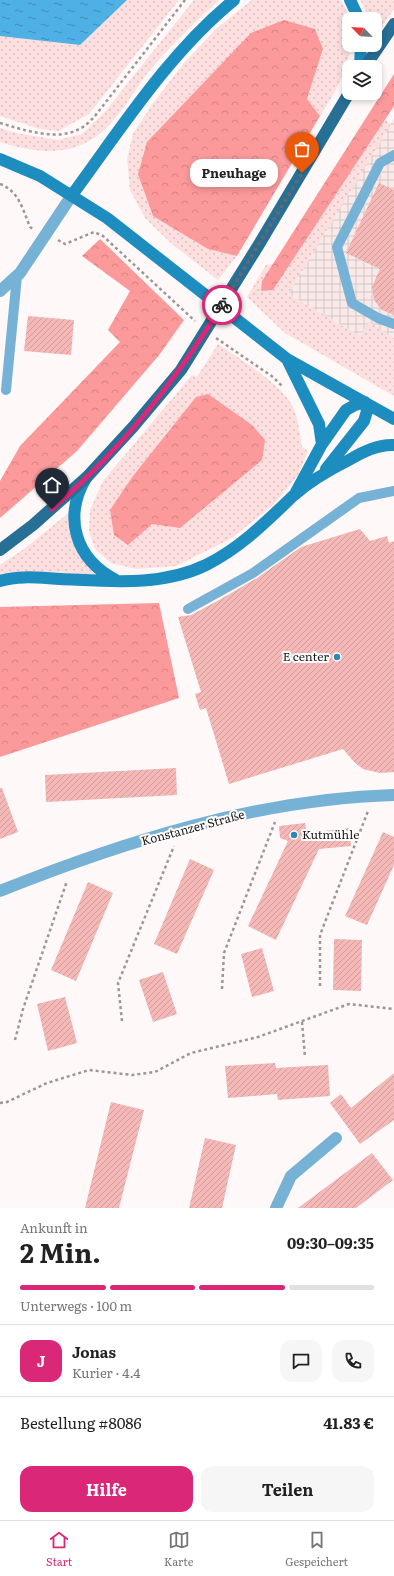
<!DOCTYPE html>
<html lang="de">
<meta charset="utf-8">
<style>
:root{--surface:#fff;--page:#f6f6f6;--text:#222;--muted:#767676;--line:#e0e0e0;--accent:#db2777}
body{margin:0;font-family:Literata,serif;background:var(--page);color:var(--text);height:100vh;display:flex;flex-direction:column;font-size:15px;white-space:nowrap}
*{box-sizing:border-box;margin:0}
p{font-size:13px;color:var(--muted)}
.icon{flex:none;width:22px;height:22px;fill:none;stroke:currentColor;stroke-width:2;stroke-linecap:round;stroke-linejoin:round}
.map{position:relative;height:1208px;overflow:hidden}
.sheet{display:flex;flex-direction:column;background:var(--surface);flex:1}
.sheet>*{flex:none}
.needle{width:26px;rotate:295deg}
.controls{position:absolute;left:342px;top:12px;display:grid;gap:8px}
.controls a{display:grid;place-items:center;width:40px;height:40px;border-radius:8px;background:var(--surface);box-shadow:0 2px 6px #0003;font-size:20px}
.pin{position:absolute;display:grid;place-items:center;width:34px;height:34px;color:#fff;margin:-41px -17px;border-radius:50% 50% 50% 0;rotate:-45deg;box-shadow:0 0 4px #0007}
.pin .icon{rotate:45deg}
.courier{position:absolute;display:grid;place-items:center;width:40px;height:40px;margin:-20px;border:3px solid #db2777;border-radius:50%;background:#fff;color:#222;box-shadow:0 1px 5px #0007}
.bubble{position:absolute;height:28px;border-radius:12px;background:var(--surface);box-shadow:0 2px 6px #0003;font-size:13px;font-weight:700;line-height:28px;text-align:center}
.headline em{font-style:normal;font-weight:700}
.headline div{display:flex;flex-direction:column-reverse}
.headline{display:flex;align-items:center;justify-content:space-between;height:68px;padding:0 20px}
h1{font-size:26px;font-weight:700;line-height:30px}
.bar{display:grid;grid-template-columns:repeat(4,1fr);gap:6px 4px;align-content:center;height:48px;padding:0 20px}
.bar i{height:5px;border-radius:3px;background:var(--line)}
.bar .on{background:var(--accent)}
.bar p{grid-column:span 4}
.line{display:flex;align-items:center;gap:10px;padding:0 20px;border-top:1px solid var(--line)}
.line div{flex:1}
.round{display:grid;place-items:center;flex:none;width:42px;height:42px;border-radius:12px;background:var(--page)}
.action{display:flex;gap:8px;margin-top:auto;padding:8px 20px}
.action a{flex:1;height:46px;border-radius:12px;background:var(--accent);color:#fff;font-size:16px;font-weight:700;line-height:46px;text-align:center}
.action a+a{background:var(--page);color:var(--text)}
.tabs{display:flex;justify-content:space-around;align-items:center;height:56px;border-top:1px solid var(--line);background:var(--surface);font-size:11px;color:var(--muted)}
.tabs a{display:grid;justify-items:center;gap:2px}
.tabs .on{color:var(--accent)}
.map>svg:first-child{display:block}
</style>
<div class="map">
<svg width="394" height="1208" viewBox="0 0 394 1208">
<defs>
<pattern id="industrial-grid" width="8" height="8" patternUnits="userSpaceOnUse"><rect width="8" height="8" fill="#f9e9e9"/><path d="M0 4h8M4 0v8" fill="none" stroke="#d5c7c7"/></pattern>
<pattern id="grass-dots" width="8" height="8" patternUnits="userSpaceOnUse"><rect width="8" height="8" fill="#fddfdf"/><path d="M2 2h.1M6 6h.1" fill="none" stroke="#d8bfbf" stroke-width="1.8" stroke-linecap="round"/></pattern>
<pattern id="forest-crowns" width="20" height="18" patternUnits="userSpaceOnUse"><rect width="20" height="18" fill="#fb999b"/><path d="M2 6a3 3 0 1 1 6 0M12 15a3 3 0 1 1 6 0" fill="none" stroke="#d78385"/></pattern>
<pattern id="water-ripples" width="26" height="14" patternUnits="userSpaceOnUse"><rect width="26" height="14" fill="#4eb0e4"/><path d="M2 4q2-2 4 0t4 0M15 11q2-2 4 0t4 0" fill="none" stroke="#408eb8"/></pattern>
<pattern id="building-hatch" width="6" height="6" patternUnits="userSpaceOnUse"><rect width="6" height="6" fill="#f4b8b7"/><path d="M-1 1l2-2M0 6l6-6M5 7l2-2" fill="none" stroke="#d19e9d"/></pattern>
</defs>
<rect width="100%" height="100%" fill="#fef8f8"/>
<path fill="url(#industrial-grid)" d="M394 118V338L369 323 360 336 288 294Z"/>
<path fill="url(#grass-dots)" d="M127 0H179L89 114 58 131 40 129 0 116V36L80 45Z
M194 0H219C193 24 168 48 146 75 135 90 125 107 112 122 80 158 42 155 0 142V128L16 133 58 140 82 134 104 113Z
M252 0H340C352 13 349 28 349 45H351C347 72 334 94 320 116L307 99 323 49 208 249 237 256 218 280 172 244 145 218 130 190 127 159 133 134 154 102 184 63 216 29Z
M360 0H394V9L375 36V19H367V14Z
M385 119 391 124 288 294 360 336 369 322 394 338V396L285 333 247 297 266 265 273 264 262 281 261 291 273 290Z
M218 344C238 358 281 384 292 405 298 417 300 433 302 447L308 451 298 475 274 504 232 538 176 566 136 569 111 563 95 549 89 530 90 510 103 481 192 375 197 377Z
M71 511C74 544 73 555 99 578L0 576V565L24 549Z"/>
<path fill="url(#forest-crowns)" d="M284 20 315 29 323 49 307 99 320 116 237 256 208 249 153 216 138 174 147 142 251 33Z
M394 74V106L273 290 261 291 262 281Z
M100 239 184 320 160 354 77 451 0 518V481L20 446 120 342 108 330 130 291 82 256Z
M208 394 252 425 265 440 262 460 180 528 152 524 128 545 114 535 110 510 133 476 196 397Z
M159 603 179 698 0 757V607Z"/>
<path fill="url(#water-ripples)" d="M0 0H127L80 45 0 36Z"/>
<path fill="url(#building-hatch)" d="M379 183 394 190V315L382 310 374 300 372 287 380 269 346 253Z
M28 316 74 320 71 355 24 351Z
M360 529 370 541 387 536 389 543 394 541V772L380 773 363 769 355 763 343 749 229 784 206 708 200 710 195 694 201 692 178 617 191 615 221 599 257 578 301 547Z
M176 768 177 795 46 802 45 775Z
M0 788H2L18 832 0 839Z
M305 823 307 833 349 828 351 846 319 849 276 940 248 926 288 841 280 838 279 826Z
M383 832 394 837V865L367 925 345 916Z
M190 859 214 870 177 954 154 944Z
M88 882 113 893 76 981 51 970Z
M334 939 362 940 361 991 333 990Z
M262 948 274 991 252 997 241 954Z
M163 972 177 1014 153 1022 139 980Z
M65 997 77 1043 48 1051 37 1004Z
M275 1063 276 1068 328 1065 330 1096 278 1100 277 1094 228 1098 225 1066Z
M394 1073V1120L360 1144 330 1103 341 1094 351 1108Z
M111 1102 144 1110 119 1208H85Z
M205 1138 236 1145 222 1208H189Z
M372 1153 393 1180 356 1208H298Z"/>
<g fill="none" stroke-linecap="round" stroke-linejoin="round">
<path stroke="#9c9797" stroke-width="2.5" stroke-dasharray="3 3" stroke-linecap="butt" d="M0 123C24 130 58 142 81 128 86 126 91 120 95 116L185 0
M0 184C19 191 23 210 30 227L33 229
M58 240 65 244 94 232 103 236 195 321
M216 338 273 377 283 387
M320 986V935L368 811
M222 989 224 953 275 822
M122 1021 118 983 174 846
M302 1022 305 1057
M15 1040 23 1009 67 881
M0 1103 7 1102 47 1083 89 1070 132 1075 155 1072 191 1053 258 1037 349 1004 394 1009"/>
<path stroke="#76b2d5" stroke-width="10" d="M394 155 380 163 337 247 352 303 378 318 394 324
M6 390 17 276
M188 609 253 573 359 498 394 491"/>
<path stroke="#76b2d5" stroke-width="12" d="M0 291 20 273 72 195
M0 891C125 841 258 799 394 795
M276 1208 291 1176 336 1138"/>
<path stroke="#1d8dc0" stroke-width="12" d="M350 0 359 19
M360 67 361 45
M0 159 40 176 107 218 287 359 394 419
M72 195C122 127 169 53 234 0
M287 359 319 424 322 444
M326 469 364 421 367 411 365 402
M86 478C63 517 75 559 116 580
M296 492 322 444 346 410 355 405 365 402
M0 581C20 575 40 578 60 579 108 581 161 587 206 565 240 548 266 522 293 496 310 481 329 470 349 460 362 452 378 444 394 445"/>
<path stroke="#276f94" stroke-width="12" d="M365 67 394 24
M0 550 33 525 87 477 133 427 181 370 258 246 349 93"/>
</g>
<g fill="none" stroke-linecap="round" stroke-linejoin="round">
<path stroke="#6c6868" stroke-width="4" stroke-dasharray="0 7.2" d="M222 305 302 173"/>
<path stroke="#db2777" stroke-width="5" d="M52 509C119 452 176 381 222 305"/>
</g>
<g fill="#2e88b6" stroke="#fff" stroke-width="1.5">
<circle cx="337" cy="657" r="4"/>
<circle cx="294" cy="835" r="4"/>
</g>
<g text-anchor="middle" stroke-width="4" stroke-linejoin="round" paint-order="stroke">
<g font-size="12" fill="#1e1a1a" stroke="#fff" text-anchor="end">
<text x="329" y="661">E center</text>
<text x="302" y="839" text-anchor="start">Kutmühle</text>
</g>
<g font-size="12" fill="#1e1a1a" stroke="#fff">
<text transform="translate(193 828) rotate(-15)" y="4">Konstanzer Straße</text>
</g>
</g>
</svg>
<div class="controls">
<a><svg class="needle" viewBox="-14 -14 28 28"><path d="M0-13l5 13h-10z" fill="#e53935"/><path d="M0 13l5-13h-10z" fill="#767676"/></svg></a>
<a><svg class="icon" aria-label="layers" viewBox="0 0 24 24"><path d="M12 4l9 5-9 5-9-5zM3 14l9 5 9-5"/></svg></a>
</div>
<div class="pin" style="left:302px;top:173px;background:#ea580c"><svg class="icon" aria-label="bag" viewBox="0 0 24 24"><path d="M5 8h14l-1 12H6zM9 8a3 3 0 0 1 6 0"/></svg></div>
<div class="pin" style="left:52px;top:509px;background:#1f2937"><svg class="icon" aria-label="home" viewBox="0 0 24 24"><path d="M3 11l9-7 9 7M6 9v11h12V9"/></svg></div>
<div class="courier" style="left:222px;top:305px"><svg class="icon" aria-label="bike" viewBox="0 0 24 24"><circle cx="6" cy="16" r="4"/><circle cx="18" cy="16" r="4"/><path d="M6 16l4-8h5l3 8M10 8l3 8H6M13 5h3"/></svg></div>
<div class="bubble" style="left:190px;top:159px;width:88px">Pneuhage</div>
</div>
<section class="sheet">
<div class="headline"><div><h1>2 Min.</h1><p>Ankunft in</p></div><em>09:30–09:35</em></div>
<div class="bar"><i class="on"></i><i class="on"></i><i class="on"></i><i></i><p>Unterwegs · 100 m</p></div>
<div class="line" style="height:72px"><b class="round" style="background:var(--accent);color:#fff">J</b><div><b>Jonas</b><p>Kurier · 4.4</p></div><a class="round"><svg class="icon" aria-label="chat" viewBox="0 0 24 24"><path d="M4 5h16v11H9l-5 4z"/></svg></a><a class="round"><svg class="icon" aria-label="phone" viewBox="0 0 24 24"><path d="M5 4h4l2 5-3 2q2 4 5 5l2-3 5 2v4C11 20 4 13 5 4z"/></svg></a></div>
<div class="line" style="height:52px"><div>Bestellung #8086</div><b>41.83 €</b></div>
<div class="action"><a>Hilfe</a><a>Teilen</a></div>
</section>
<nav class="tabs">
<a class="on"><svg class="icon" aria-label="home" viewBox="0 0 24 24"><path d="M3 11l9-7 9 7M6 9v11h12V9"/></svg>Start</a>
<a><svg class="icon" aria-label="map" viewBox="0 0 24 24"><path d="M3 6l6-2 6 2 6-2v14l-6 2-6-2-6 2zM9 4v14M15 6v14"/></svg>Karte</a>
<a><svg class="icon" aria-label="saved" viewBox="0 0 24 24"><path d="M7 4h10v16l-5-4-5 4z"/></svg>Gespeichert</a>
</nav>
